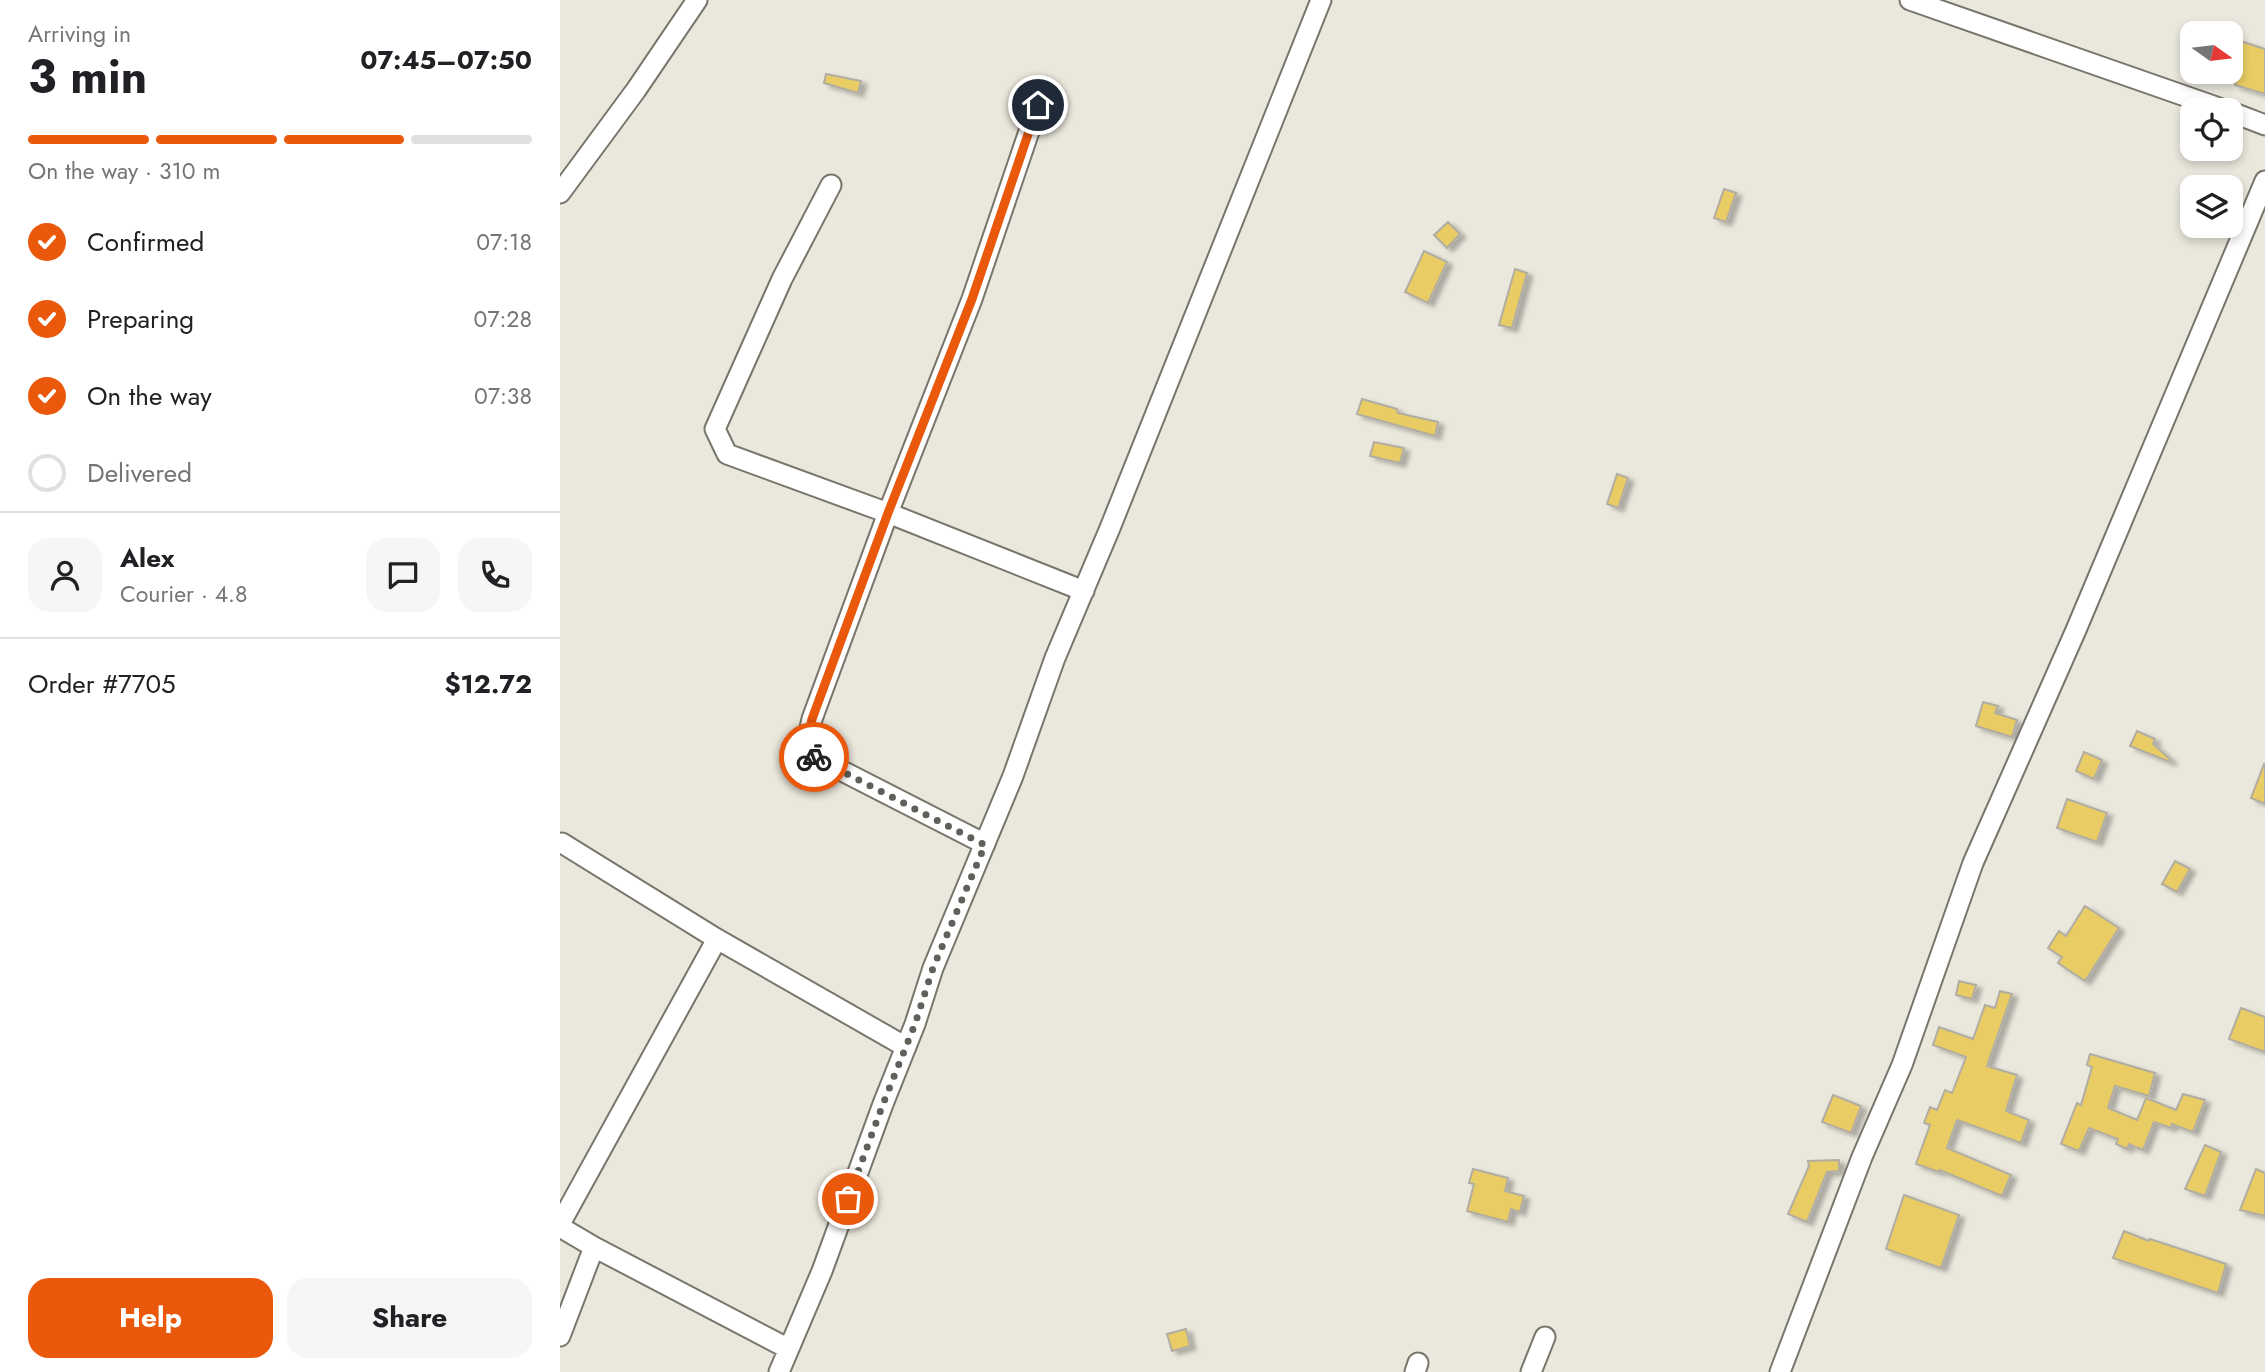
<!DOCTYPE html>
<meta charset="utf-8">
<style>
:root{--surface:#fff;--page:#f6f6f6;--text:#202124;--muted:#757577;--line:#e0e0e0;--accent:#ea580c}
body{margin:0;font-family:Jost,sans-serif;background:var(--page);color:var(--text);height:100vh;display:flex;flex-direction:column;font-size:26px;white-space:nowrap}
*{box-sizing:border-box;margin:0}
p{font-size:23px;color:var(--muted)}
.icon{flex:none;width:38px;height:38px;fill:none;stroke:currentColor;stroke-width:2;stroke-linecap:round;stroke-linejoin:round}
.map{position:relative;flex:1;overflow:hidden}
.details{display:flex;flex-direction:column;background:var(--surface);width:560px}
.details>*{flex:none}
.needle{width:46px;rotate:104deg}
.buttons{position:absolute;left:1620px;top:21px;display:grid;gap:14px}
.buttons a{display:grid;place-items:center;width:63px;height:63px;border-radius:14px;background:var(--surface);box-shadow:0 4px 10px #0003;font-size:35px}
.pin{position:absolute;display:grid;place-items:center;width:60px;height:60px;color:#fff;margin:-30px;border:4px solid #fff;border-radius:50%;box-shadow:0 2px 7px #0007}
.courier{position:absolute;display:grid;place-items:center;width:70px;height:70px;margin:-35px;border:5px solid #ea580c;border-radius:50%;background:#fff;color:#222;box-shadow:0 2px 9px #0007}
.headline em{font-style:normal;font-weight:700}
.headline div{display:flex;flex-direction:column-reverse}
.headline{display:flex;align-items:center;justify-content:space-between;height:119px;padding:0 28px}
h1{font-size:46px;font-weight:700;line-height:52px}
.bar{display:grid;grid-template-columns:repeat(4,1fr);gap:10px 7px;align-content:center;height:84px;padding:0 28px}
.bar i{height:9px;border-radius:5px;background:var(--line)}
.bar .selected{background:var(--accent)}
.bar p{grid-column:span 4}
.line{display:flex;align-items:center;gap:18px;padding:0 28px;border-top:2px solid var(--line)}
.line div{flex:1}
.round{display:grid;place-items:center;flex:none;width:74px;height:74px;border-radius:21px;background:var(--page)}
ol{padding:0 28px;list-style:none}
li{display:flex;align-items:center;gap:21px;height:77px}
li p{margin-inline-start:auto}
li .icon{padding:7px;border-radius:50%;background:var(--accent);color:#fff;stroke-width:4}
li:last-child{color:var(--muted)}
li i{width:38px;height:38px;border:4px solid var(--line);border-radius:50%}
.cta{display:flex;gap:14px;margin-top:auto;padding:14px 28px}
.cta a{flex:1;height:80px;border-radius:21px;background:var(--accent);color:#fff;font-size:28px;font-weight:700;line-height:80px;text-align:center}
.cta a+a{background:var(--page);color:var(--text)}
main{display:flex;flex:1;min-height:0}
.map>svg:first-child{display:block}
</style>
<main>
<section class="details">
<div class="headline"><div><h1>3 min</h1><p>Arriving in</p></div><em>07:45–07:50</em></div>
<div class="bar"><i class="selected"></i><i class="selected"></i><i class="selected"></i><i></i><p>On the way · 310 m</p></div>
<ol>
<li><svg class="icon" aria-label="check" viewBox="0 0 24 24"><path d="M5 12l5 5 9-10"/></svg>Confirmed<p>07:18</p></li>
<li><svg class="icon" aria-label="check" viewBox="0 0 24 24"><path d="M5 12l5 5 9-10"/></svg>Preparing<p>07:28</p></li>
<li><svg class="icon" aria-label="check" viewBox="0 0 24 24"><path d="M5 12l5 5 9-10"/></svg>On the way<p>07:38</p></li>
<li><i></i>Delivered</li>
</ol>
<div class="line" style="height:126px"><a class="round"><svg class="icon" aria-label="person" viewBox="0 0 24 24"><circle cx="12" cy="8" r="4"/><path d="M4 21q1-7 8-7t8 7"/></svg></a><div><b>Alex</b><p>Courier · 4.8</p></div><a class="round"><svg class="icon" aria-label="chat" viewBox="0 0 24 24"><path d="M4 5h16v11H9l-5 4z"/></svg></a><a class="round"><svg class="icon" aria-label="phone" viewBox="0 0 24 24"><path d="M5 4h4l2 5-3 2q2 4 5 5l2-3 5 2v4C11 20 4 13 5 4z"/></svg></a></div>
<div class="line" style="height:91px"><div>Order #7705</div><b>$12.72</b></div>
<div class="cta"><a>Help</a><a>Share</a></div>
</section>
<div class="map">
<svg width="1705" height="1372" viewBox="0 0 1705 1372">
<defs>
<filter id="shadow"><feDropShadow dx="5.5" dy="3.5" stdDeviation="2" flood-color="#0004"/></filter>
</defs>
<rect width="100%" height="100%" fill="#eae7dc"/>
<path fill="#e9cc63" stroke="#b1ada2" stroke-width="2" filter="url(#shadow)" d="M1671 38 1705 49V94L1675 85 1682 61 1671 57Z
M266 74 301 81 298 93 264 83Z
M1164 189 1176 193 1166 222 1154 218Z
M888 222 900 234 887 248 874 235Z
M864 251 887 262 868 303 845 292Z
M955 269 967 273 952 328 939 325Z
M802 399 837 409 838 413 878 422 875 436 797 414Z
M814 442 844 448 840 463 810 456Z
M1057 474 1068 478 1058 508 1047 504Z
M1423 702 1438 706 1435 713 1457 720 1452 737 1416 726Z
M1577 731 1595 739 1593 744 1611 760 1610 762 1570 746Z
M1524 752 1542 760 1534 779 1516 771Z
M1704 764H1705V804L1691 798Z
M1507 799 1547 813 1537 842 1497 828Z
M1615 861 1630 869 1617 892 1602 884Z
M1525 906 1559 928 1525 981 1498 963 1502 957 1488 948 1499 931 1506 936Z
M1399 981 1416 985 1412 999 1396 995Z
M1440 991 1452 994 1427 1066 1457 1075 1446 1111 1469 1120 1461 1143 1397 1120 1387 1148 1451 1175 1442 1196 1380 1170 1379 1172 1356 1164 1370 1125 1364 1123 1370 1107 1377 1110 1385 1090 1392 1093 1406 1057 1373 1045 1379 1027 1413 1039 1425 1005 1435 1008Z
M1681 1008 1705 1017V1052L1669 1039Z
M1530 1054 1595 1073 1589 1096 1555 1086 1548 1108 1577 1120 1586 1098 1616 1110 1623 1094 1645 1100 1633 1132 1612 1124 1611 1128 1594 1122 1583 1150 1569 1144 1567 1149 1556 1144 1558 1139 1529 1128 1519 1151 1501 1144 1517 1103 1521 1105 1532 1067 1527 1065Z
M1273 1095 1301 1106 1291 1133 1262 1122Z
M1645 1145 1661 1152 1645 1196 1625 1189Z
M1279 1160V1171L1267 1172 1247 1222 1228 1214 1249 1166 1248 1161Z
M913 1169 948 1178 945 1191 964 1196 960 1212 951 1209 948 1222 907 1211 914 1184 909 1183Z
M1696 1169 1705 1173V1216L1680 1210Z
M1344 1195 1399 1215 1381 1268 1326 1249Z
M1564 1231 1589 1241 1590 1239 1666 1264 1658 1293 1553 1258Z
M626 1329 630 1346 612 1351 607 1334Z"/>
<g fill="none" stroke-linecap="round" stroke-linejoin="round">
<g stroke="#78756b" stroke-width="23">
<path id="minor" d="M1350 0 1665 110
M1671 112 1705 125
M271 185 222 279 155 429 167 454 328 513 524 591
M0 193 76 90 137 0
M2 843 157 939 346 1047
M425 844 251 755 247 741 252 719 328 513 412 299 478 105
M0 1224 157 939
M0 1227 34 1247 227 1348
M0 1336 34 1247
M219 1372 262 1271 323 1104 355 1024 373 968 453 776 495 658 550 528 761 0
M855 1372 858 1363
M971 1372 985 1337
M1220 1372 1302 1157 1342 1065 1413 863 1516 630 1705 181"/>
</g>
<use href="#minor" stroke="#fff" stroke-width="19"/>
</g>
<g fill="none" stroke-linecap="round" stroke-linejoin="round">
<path stroke="#615f59" stroke-width="7" stroke-dasharray="0 12.6" d="M254 757 425 845 373 968 355 1024 323 1104 288 1199"/>
<path stroke="#ea580c" stroke-width="9" d="M254 757 251 755 247 741 252 719 328 513 412 299 478 105"/>
</g>
</svg>
<div class="buttons">
<a><svg class="needle" viewBox="-14 -14 28 28"><path d="M0-13l5 13h-10z" fill="#e53935"/><path d="M0 13l5-13h-10z" fill="#757577"/></svg></a>
<a><svg class="icon" aria-label="locate" viewBox="0 0 24 24"><circle cx="12" cy="12" r="6"/><path d="M12 2v4M12 18v4M2 12h4M18 12h4"/></svg></a>
<a><svg class="icon" aria-label="layers" viewBox="0 0 24 24"><path d="M12 4l9 5-9 5-9-5zM3 14l9 5 9-5"/></svg></a>
</div>
<div class="pin" style="left:288px;top:1199px;background:#ea580c"><svg class="icon" aria-label="bag" viewBox="0 0 24 24"><path d="M5 8h14l-1 12H6zM9 8a3 3 0 0 1 6 0"/></svg></div>
<div class="pin" style="left:478px;top:105px;background:#1f2937"><svg class="icon" aria-label="home" viewBox="0 0 24 24"><path d="M3 11l9-7 9 7M6 9v11h12V9"/></svg></div>
<div class="courier" style="left:254px;top:757px"><svg class="icon" aria-label="bike" viewBox="0 0 24 24"><circle cx="6" cy="16" r="4"/><circle cx="18" cy="16" r="4"/><path d="M6 16l4-8h5l3 8M10 8l3 8H6M13 5h3"/></svg></div>
</div>
</main>
